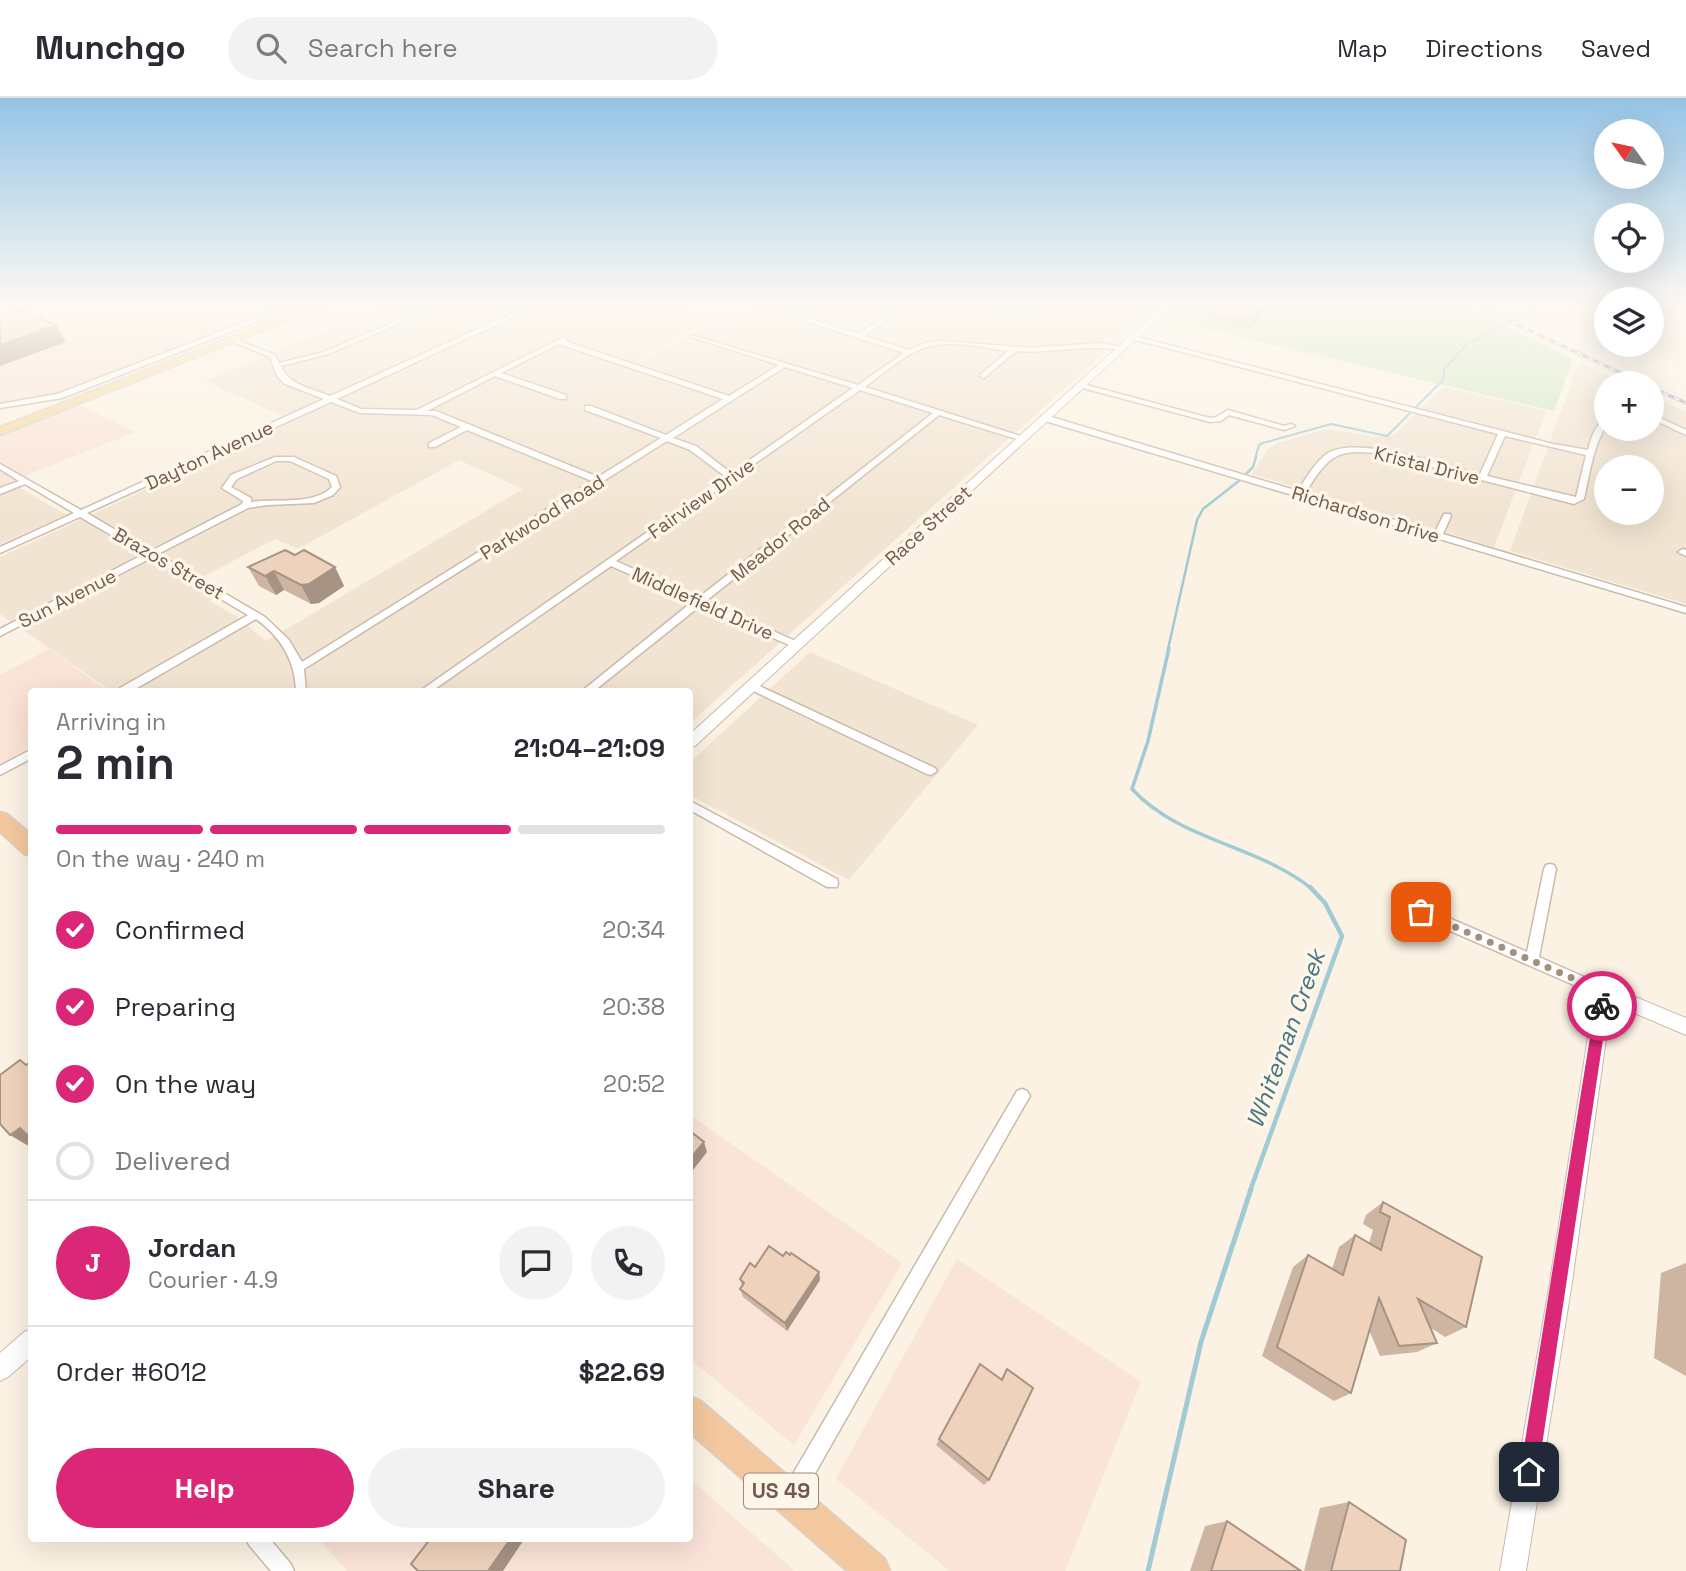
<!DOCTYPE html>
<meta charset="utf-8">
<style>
:root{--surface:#fff;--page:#f2f2f3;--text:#2b2b33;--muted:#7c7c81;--line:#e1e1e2;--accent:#db2777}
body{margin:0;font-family:"Space Grotesk",sans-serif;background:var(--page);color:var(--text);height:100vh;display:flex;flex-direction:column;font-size:26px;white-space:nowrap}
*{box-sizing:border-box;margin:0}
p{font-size:23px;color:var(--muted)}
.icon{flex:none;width:38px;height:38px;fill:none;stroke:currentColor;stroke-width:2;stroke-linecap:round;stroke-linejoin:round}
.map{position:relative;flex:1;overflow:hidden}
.details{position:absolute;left:28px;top:590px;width:665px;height:854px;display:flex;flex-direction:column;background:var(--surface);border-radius:7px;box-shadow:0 7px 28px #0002}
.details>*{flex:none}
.needle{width:46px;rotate:303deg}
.fabs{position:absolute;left:1594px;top:21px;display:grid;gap:14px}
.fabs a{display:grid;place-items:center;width:70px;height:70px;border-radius:50%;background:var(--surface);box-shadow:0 7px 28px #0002;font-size:35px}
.pin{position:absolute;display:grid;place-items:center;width:60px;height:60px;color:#fff;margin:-30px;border-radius:14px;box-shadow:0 4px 10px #0006}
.courier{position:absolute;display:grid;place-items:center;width:70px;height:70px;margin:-35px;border:5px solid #db2777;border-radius:50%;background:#fff;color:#222;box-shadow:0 2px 9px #0007}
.summary em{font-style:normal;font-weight:800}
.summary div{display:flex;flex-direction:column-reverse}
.summary{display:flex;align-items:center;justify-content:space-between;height:119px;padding:0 28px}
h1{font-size:46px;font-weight:800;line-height:52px}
.bar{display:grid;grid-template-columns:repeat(4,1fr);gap:10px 7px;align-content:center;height:84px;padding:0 28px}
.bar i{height:9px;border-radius:5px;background:var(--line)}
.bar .current{background:var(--accent)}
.bar p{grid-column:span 4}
.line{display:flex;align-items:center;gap:18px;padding:0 28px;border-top:2px solid var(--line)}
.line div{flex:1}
.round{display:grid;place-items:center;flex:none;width:74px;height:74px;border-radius:37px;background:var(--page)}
ol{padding:0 28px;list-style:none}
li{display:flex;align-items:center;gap:21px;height:77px}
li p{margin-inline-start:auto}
li .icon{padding:7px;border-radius:50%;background:var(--accent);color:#fff;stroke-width:4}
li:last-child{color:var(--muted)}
li i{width:38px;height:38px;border:4px solid var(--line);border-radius:50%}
.primary-button{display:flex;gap:14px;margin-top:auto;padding:14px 28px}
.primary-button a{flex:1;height:80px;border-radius:42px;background:var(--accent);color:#fff;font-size:28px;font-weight:800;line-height:80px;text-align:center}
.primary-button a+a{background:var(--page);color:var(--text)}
header{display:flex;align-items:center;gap:42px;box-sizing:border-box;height:98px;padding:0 35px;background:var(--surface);border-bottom:2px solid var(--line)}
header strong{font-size:33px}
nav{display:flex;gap:38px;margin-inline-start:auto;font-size:24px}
.search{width:490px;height:63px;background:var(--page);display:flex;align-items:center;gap:18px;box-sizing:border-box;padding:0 24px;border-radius:38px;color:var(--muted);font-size:26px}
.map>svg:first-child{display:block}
</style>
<header>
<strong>Munchgo</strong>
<div class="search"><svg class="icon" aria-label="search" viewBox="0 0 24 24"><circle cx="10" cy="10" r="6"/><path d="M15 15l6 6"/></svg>Search here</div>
<nav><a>Map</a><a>Directions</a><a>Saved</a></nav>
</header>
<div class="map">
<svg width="1686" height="1473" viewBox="0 0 1686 1473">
<rect width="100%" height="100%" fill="#fbf2e3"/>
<path fill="#f2e4d2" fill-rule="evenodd" d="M384 209H674L711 221 634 265 636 266 718 222 731 225 758 209H1046L1054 216 1078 209H1156L690 625V593H111L0 516V459L294 323 204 283ZM459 362 523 391 266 543 236 518 209 503 215 499 191 485 275 441 298 451Z
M1579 264 1625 285H1606V331H1652V298L1686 314V506L1510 453ZM1606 369H1652V415H1606Z
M1443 289 1546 313 1494 449 1252 376 1267 352 1278 345 1327 331 1377 339 1396 336Z
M10 384 66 417 0 446V388Z
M810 554 978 627 849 782 690 697V664Z"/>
<path fill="#fae3d7" d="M0 209H297L54 303 0 312Z
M79 307 135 334 0 388V338Z
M49 551 108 593H32L31 648 0 667V577Z
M690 1017 902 1165 794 1347 690 1261Z
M957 1161 1141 1284 1065 1473H950L836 1381Z
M690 1381 795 1473H347L318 1440H690Z"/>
<path fill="#d0e7c2" d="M1168 209H1464L1573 261 1554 313 1156 219Z"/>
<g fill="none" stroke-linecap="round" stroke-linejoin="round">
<path stroke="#a0cad4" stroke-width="2" d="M1415 310 1443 282 1445 270 1468 245 1532 214 1527 209
M1255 361 1259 347 1263 345 1331 326 1387 338 1411 314"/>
<path stroke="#a0cad4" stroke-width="2.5" d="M1245 377 1253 369 1256 359
M1168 551 1197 422 1203 411 1240 382"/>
<path stroke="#a0cad4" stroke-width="3.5" d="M1169 550 1148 643 1132 691C1180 743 1258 747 1312 791"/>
<path stroke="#a0cad4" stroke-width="4.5" d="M1250 1093 1342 838 1325 805 1310 789"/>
<path stroke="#a0cad4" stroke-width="5" d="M1148 1473 1201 1244 1251 1091"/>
<g stroke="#cbbaaa" stroke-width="3">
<path id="minor" d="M285 209H294L62 300 0 310V306L57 296Z
M429 209H438L328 256 281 268C288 287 313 291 330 298L526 209H535L337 301 361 311 417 312 564 239 567 241 565 243 729 298 779 267 691 239V237L858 287 904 255 793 219V217L803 209H810L800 217 858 236 899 209H907L864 238 909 252 925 245 942 243 1031 250 1099 245 1125 250C1117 253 1103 249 1093 250 1067 250 1042 255 1016 253L984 280 980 278 981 276 1008 253C980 249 942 239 915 254 897 263 881 277 865 289L1027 340 1020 342 939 317 706 503 800 545 801 547 796 550 700 508 594 593H582L692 504 611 468 432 593H420L726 379 690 352 667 343 304 571 306 593H296C295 562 281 539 256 521L132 593H119L120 590 248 517 151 460 0 538V531L144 456 80 419 0 455V449L74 415 25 386 0 396V390L19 383 0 371V366L81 412 324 301 285 286 277 278 270 259 231 243V241H235L275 257 279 265 324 254ZM559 246 723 301 666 337 591 308H585V312L661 340 598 379 436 313H427L495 278 560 301H566V297L501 275ZM785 269 853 290 731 375 696 348 673 340ZM860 292 933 315 698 500 616 463ZM331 304 360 315 432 317 461 329 429 345V349H435L467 332 592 383 302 564 289 542 265 519 158 456 248 410 268 407 314 405 333 397 340 389 336 378 294 359H275L231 377 222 390 243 403 242 406 151 453 87 415ZM276 363H290L329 381 332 389C313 408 277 400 251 404V400L231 389 237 381Z
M943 209 1020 213 1069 209 1020 217Z
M1134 238 1553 346 1588 352C1591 340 1595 326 1606 321 1606 330 1600 338 1597 347 1591 364 1588 383 1584 401L1574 406 1382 356C1335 350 1330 357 1305 395L1435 434 1444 416H1450L1451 418 1443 436 1686 509V515L1042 322V318H1048L1298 393C1306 380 1315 364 1328 355 1358 337 1446 368 1480 376L1498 336 1132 241 1131 240ZM1505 338 1586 357 1576 399 1487 378Z
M1079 285 1210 320 1216 319 1228 312 1284 328 1291 326 1295 328 1284 332 1229 317 1221 323 1210 324 1079 289Z
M1652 316 1686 332V337L1652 321Z
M1683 451 1686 452V458L1678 454Z
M751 584 935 670 937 673 931 677 927 676 747 590 746 588 747 586Z
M32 651V660L0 677V668Z
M690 703 837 781 838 785 837 789H827L690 712Z
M1550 766 1554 767 1556 771 1539 859 1609 890 1611 894 1609 898 1604 900 1599 898 1400 811 1398 807 1400 803 1405 802 1410 803 1527 854 1544 771 1546 767Z
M1022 991 1027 993 1030 998 1027 1003 797 1407 790 1410 783 1407 780 1400 783 1393 1017 993Z
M246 1440H269L291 1466 294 1473H271L249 1447Z"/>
</g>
<g stroke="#cbbaaa" stroke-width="2">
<path id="tertiary" d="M1162 209H1171L695 648 690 649V636Z
M1604 886 1686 920V937L1611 905 1572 1184 1526 1473H1500L1550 1184 1595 894 1598 888Z
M32 1231V1258L8 1279 0 1283V1255L24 1234Z"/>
</g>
<g stroke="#d7d1cd" stroke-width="3">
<path id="primary" d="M308 209H322L0 337V329Z"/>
</g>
<g stroke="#d7d1cd" stroke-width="3">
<path id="trunk" d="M0 714 7 716 32 737V758L24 756 0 734Z
M690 1298 701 1303 885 1461 890 1473H847L690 1335Z"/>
</g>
<use href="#minor" fill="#fff" fill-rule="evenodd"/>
<use href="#tertiary" fill="#fff" fill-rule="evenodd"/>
<use href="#primary" fill="#f6d99f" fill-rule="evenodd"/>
<use href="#trunk" fill="#f4c89e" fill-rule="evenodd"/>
<g stroke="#b5a3c3" stroke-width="3.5">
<path id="rail" d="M1479 209 1643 285
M1652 290 1686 305"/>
</g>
<use href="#rail" stroke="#fef6e9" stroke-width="2" stroke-dasharray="6" stroke-linecap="butt"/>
</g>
<path fill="#cdb5a2" d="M1213 209H1265L1262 217 1250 231 1210 221Z
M295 457 335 469 344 488 319 505 311 506 284 492 276 497 259 488 248 469Z
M1383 1104 1466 1229 1445 1239 1431 1230 1437 1245 1417 1254 1380 1258 1369 1232 1351 1295 1334 1303 1262 1258 1293 1169 1308 1157 1332 1171 1339 1149 1355 1137 1369 1145 1373 1132 1363 1126 1366 1117Z
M783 1158 819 1174 820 1182 787 1233 743 1199 740 1191 742 1188 740 1181 755 1169Z
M1686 1165V1278L1654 1260 1661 1175Z
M980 1266 1001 1281 1007 1271 989 1382 984 1387 936 1347Z
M1349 1404 1400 1473H1304L1320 1410Z
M1227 1423 1301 1473H1190L1205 1428Z"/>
<path fill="#a79384" d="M1260 209H1265L1262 217 1250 231 1256 214Z
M56 227 66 244 0 268V247Z
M335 469 344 488 319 505 311 506 301 487Z
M274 473 284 492 276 497 265 478Z
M20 1030 32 1033V1050L10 1037Z
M704 1044 707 1054 690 1076V1061Z
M819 1174 820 1182 787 1233 785 1225Z
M511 1440H525L503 1473H488Z"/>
<path fill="#eed2bc" stroke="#a79384" stroke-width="2" d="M1234 209H1260L1256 214Z
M20 212 56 227 0 247V219Z
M285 452 295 457 304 452 335 469 309 486 301 487 274 473 265 478 248 469Z
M20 962 26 967 32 963V1033L27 1037 20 1030 10 1037 0 1026V977Z
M690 1033 704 1044 690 1061Z
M1383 1104 1482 1159 1466 1229 1418 1201 1437 1245 1399 1248 1379 1200 1351 1295 1277 1249 1308 1157 1343 1177 1355 1137 1381 1152 1390 1119 1380 1114Z
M769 1148 783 1158 786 1154 790 1157 791 1155 819 1174 785 1225 740 1191 744 1185 740 1181 750 1165 755 1169Z
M980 1266 1002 1282 1007 1271 1033 1290 989 1382 939 1341Z
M1349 1404 1406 1442 1400 1473H1331Z
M1227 1423 1301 1473H1211Z
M431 1440H511L488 1473H418L411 1466Z"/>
<linearGradient id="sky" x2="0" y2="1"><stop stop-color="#95c4e6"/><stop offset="0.5" stop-color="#fdf9f2"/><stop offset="1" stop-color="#fdf9f2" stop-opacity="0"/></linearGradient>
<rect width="1686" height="415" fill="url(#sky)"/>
<path fill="#db2777" d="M1602 902 1608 908 1538 1374 1535 1381 1529 1383 1523 1381 1520 1374 1595 908Z"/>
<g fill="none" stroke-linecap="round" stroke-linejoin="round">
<path stroke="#a18f80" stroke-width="7" stroke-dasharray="0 12.6" d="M1421 814 1604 894 1602 908"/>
</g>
<g text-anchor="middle" stroke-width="7" stroke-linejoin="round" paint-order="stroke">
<g font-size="19" fill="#715a4b" stroke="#fef6e9">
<text transform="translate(209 357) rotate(-25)" y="7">Dayton Avenue</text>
<text transform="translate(1427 367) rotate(14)" y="7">Kristal Drive</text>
<text transform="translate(701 400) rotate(-35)" y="7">Fairview Drive</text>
<text transform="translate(1366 416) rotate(17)" y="7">Richardson Drive</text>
<text transform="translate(542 419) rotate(-32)" y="7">Parkwood Road</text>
<text transform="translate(928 427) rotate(-42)" y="7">Race Street</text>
<text transform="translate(780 441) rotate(-39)" y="7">Meador Road</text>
<text transform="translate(169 465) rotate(30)" y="7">Brazos Street</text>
<text transform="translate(67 500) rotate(-27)" y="7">Sun Avenue</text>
<text transform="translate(703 505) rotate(24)" y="7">Middlefield Drive</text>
</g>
<rect fill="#fef6e9" stroke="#9b897a" stroke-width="2" x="744" y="1375.5" width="74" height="35" rx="5"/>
<g font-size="21" font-weight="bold" fill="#715a4b">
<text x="781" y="1400">US 49</text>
</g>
<g font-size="24" font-style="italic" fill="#467783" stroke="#fef6e9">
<text transform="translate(1286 941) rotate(-70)" y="8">Whiteman Creek</text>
</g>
</g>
</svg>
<div class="fabs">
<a><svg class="needle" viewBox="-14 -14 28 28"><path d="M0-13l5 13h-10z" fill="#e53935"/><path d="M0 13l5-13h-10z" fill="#7c7c81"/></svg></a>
<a><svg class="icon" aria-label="locate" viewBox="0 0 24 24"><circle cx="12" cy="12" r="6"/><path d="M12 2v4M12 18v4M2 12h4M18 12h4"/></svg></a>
<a><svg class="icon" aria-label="layers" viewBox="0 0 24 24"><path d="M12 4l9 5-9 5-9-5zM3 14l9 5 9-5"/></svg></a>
<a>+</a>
<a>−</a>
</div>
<div class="pin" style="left:1421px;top:814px;background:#ea580c"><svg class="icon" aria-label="bag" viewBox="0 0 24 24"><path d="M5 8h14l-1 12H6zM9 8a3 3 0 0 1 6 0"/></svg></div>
<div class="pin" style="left:1529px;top:1374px;background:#1f2937"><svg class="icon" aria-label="home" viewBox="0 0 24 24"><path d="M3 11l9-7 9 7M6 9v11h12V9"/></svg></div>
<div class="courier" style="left:1602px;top:908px"><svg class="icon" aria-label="bike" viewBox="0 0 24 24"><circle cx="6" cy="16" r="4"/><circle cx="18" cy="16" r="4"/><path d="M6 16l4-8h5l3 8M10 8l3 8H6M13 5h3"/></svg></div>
<section class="details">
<div class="summary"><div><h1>2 min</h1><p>Arriving in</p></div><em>21:04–21:09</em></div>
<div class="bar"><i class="current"></i><i class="current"></i><i class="current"></i><i></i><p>On the way · 240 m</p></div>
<ol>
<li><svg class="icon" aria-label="check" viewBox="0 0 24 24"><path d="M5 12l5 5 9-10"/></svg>Confirmed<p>20:34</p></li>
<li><svg class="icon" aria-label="check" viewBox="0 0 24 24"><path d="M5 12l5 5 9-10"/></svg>Preparing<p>20:38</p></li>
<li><svg class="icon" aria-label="check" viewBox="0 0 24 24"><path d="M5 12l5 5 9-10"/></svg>On the way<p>20:52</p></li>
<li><i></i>Delivered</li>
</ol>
<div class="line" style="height:126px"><b class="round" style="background:var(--accent);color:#fff">J</b><div><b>Jordan</b><p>Courier · 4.9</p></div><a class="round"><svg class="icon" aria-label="chat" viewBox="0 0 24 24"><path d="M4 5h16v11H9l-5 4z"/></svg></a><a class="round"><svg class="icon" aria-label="phone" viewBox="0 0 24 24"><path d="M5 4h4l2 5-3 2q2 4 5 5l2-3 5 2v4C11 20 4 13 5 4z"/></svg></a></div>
<div class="line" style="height:91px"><div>Order #6012</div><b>$22.69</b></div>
<div class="primary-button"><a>Help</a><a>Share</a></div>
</section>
</div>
